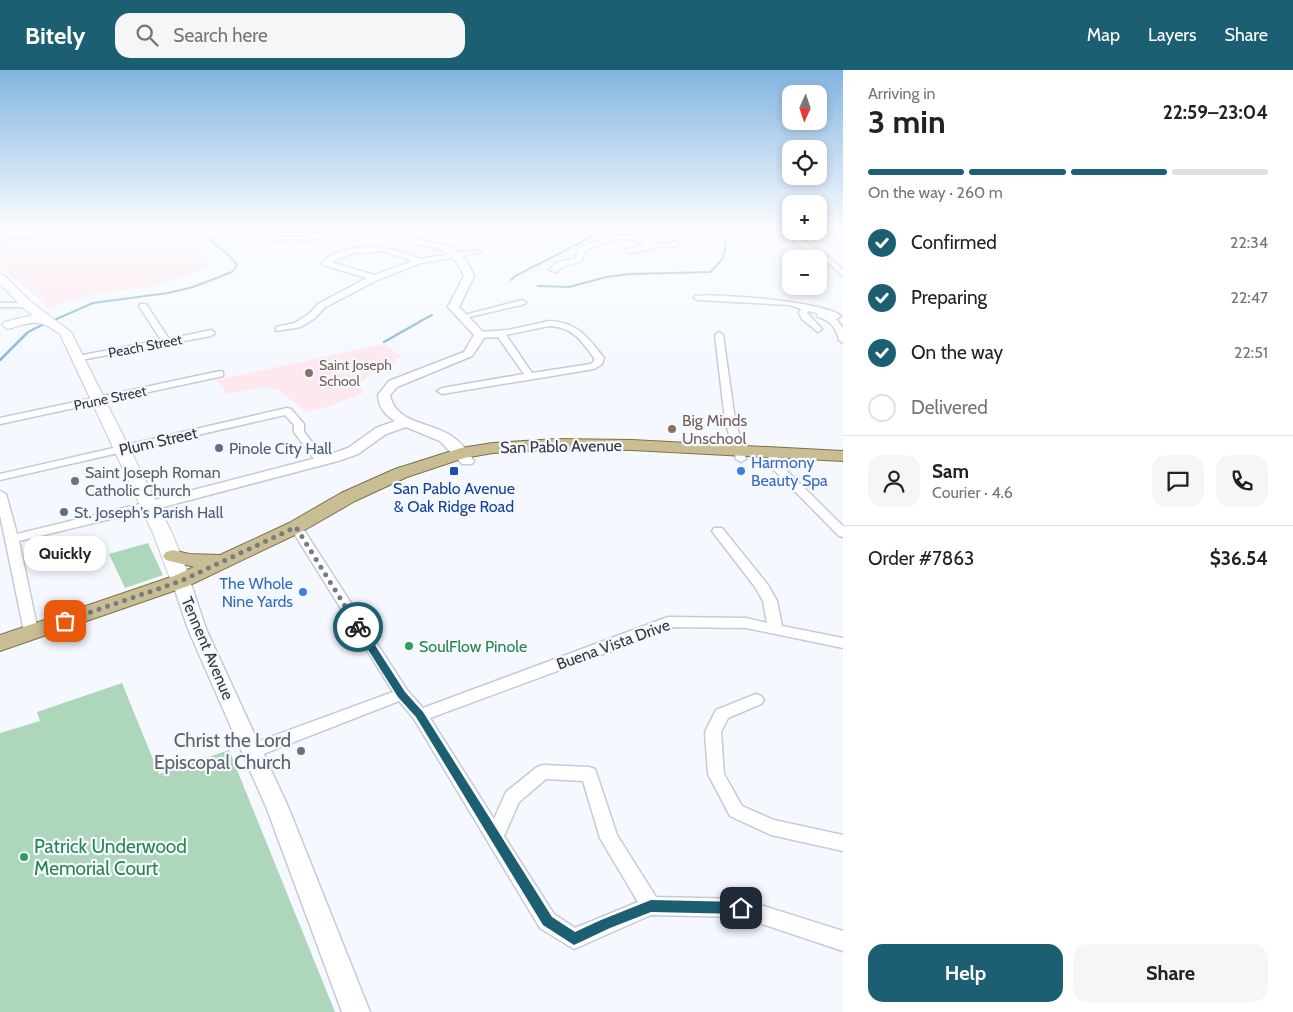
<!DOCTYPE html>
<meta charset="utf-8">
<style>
:root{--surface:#fff;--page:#f6f6f6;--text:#222;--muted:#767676;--line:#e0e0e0;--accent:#1c5f73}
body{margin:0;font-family:Cabin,sans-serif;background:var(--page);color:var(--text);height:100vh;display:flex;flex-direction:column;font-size:19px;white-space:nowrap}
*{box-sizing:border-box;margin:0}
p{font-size:16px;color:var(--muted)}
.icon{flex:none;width:28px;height:28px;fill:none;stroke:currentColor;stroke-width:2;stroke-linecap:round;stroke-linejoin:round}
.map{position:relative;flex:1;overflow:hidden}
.sheet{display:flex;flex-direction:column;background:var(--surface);width:450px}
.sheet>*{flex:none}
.needle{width:32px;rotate:183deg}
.controls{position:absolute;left:782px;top:15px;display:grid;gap:10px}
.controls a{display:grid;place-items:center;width:45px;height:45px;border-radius:10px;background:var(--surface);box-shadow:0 2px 8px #0003;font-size:25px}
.pin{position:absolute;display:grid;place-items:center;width:42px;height:42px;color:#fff;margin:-21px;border-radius:10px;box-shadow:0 2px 8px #0006}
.courier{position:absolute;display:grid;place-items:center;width:50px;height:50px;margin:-25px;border:4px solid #1c5f73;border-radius:50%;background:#fff;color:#222;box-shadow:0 1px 6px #0007}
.bubble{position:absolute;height:35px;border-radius:15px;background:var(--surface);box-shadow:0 2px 8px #0003;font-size:16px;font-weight:700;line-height:35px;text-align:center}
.headline em{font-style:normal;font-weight:700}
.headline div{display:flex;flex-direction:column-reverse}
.headline{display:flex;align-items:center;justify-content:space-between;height:85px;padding:0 25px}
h1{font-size:32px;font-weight:700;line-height:38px}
.bar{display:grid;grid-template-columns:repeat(4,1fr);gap:8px 5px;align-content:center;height:60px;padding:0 25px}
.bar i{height:6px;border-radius:4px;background:var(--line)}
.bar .current{background:var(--accent)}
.bar p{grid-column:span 4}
.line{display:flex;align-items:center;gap:12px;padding:0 25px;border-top:1px solid var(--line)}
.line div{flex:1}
.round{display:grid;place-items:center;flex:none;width:52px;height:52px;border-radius:15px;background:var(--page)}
ol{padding:0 25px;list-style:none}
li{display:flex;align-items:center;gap:15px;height:55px}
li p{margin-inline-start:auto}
li .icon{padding:5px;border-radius:50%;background:var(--accent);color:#fff;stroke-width:4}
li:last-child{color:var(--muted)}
li i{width:28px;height:28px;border:2px solid var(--line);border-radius:50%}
.primary-button{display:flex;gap:10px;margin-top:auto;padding:10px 25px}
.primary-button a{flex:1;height:58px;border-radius:15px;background:var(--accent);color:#fff;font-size:20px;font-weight:700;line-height:58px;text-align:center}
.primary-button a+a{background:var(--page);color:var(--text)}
header{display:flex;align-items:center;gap:30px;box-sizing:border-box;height:70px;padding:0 25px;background:var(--accent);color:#fff}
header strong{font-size:24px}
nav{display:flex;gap:28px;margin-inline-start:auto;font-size:18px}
.search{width:350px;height:45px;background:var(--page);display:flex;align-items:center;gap:12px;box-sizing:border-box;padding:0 18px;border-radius:15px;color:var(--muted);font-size:19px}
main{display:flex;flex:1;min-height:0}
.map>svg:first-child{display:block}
</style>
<header>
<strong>Bitely</strong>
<div class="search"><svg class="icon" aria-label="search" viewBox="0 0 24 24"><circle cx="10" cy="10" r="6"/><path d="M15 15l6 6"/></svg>Search here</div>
<nav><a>Map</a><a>Layers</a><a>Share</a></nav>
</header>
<main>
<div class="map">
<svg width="843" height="942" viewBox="0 0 843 942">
<rect width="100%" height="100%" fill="#f5f9ff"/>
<path fill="#fde8f0" d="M77 158H180L207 193 206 197 169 212 149 217 100 223 66 232 49 240 40 229 0 197V174L16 168Z
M385 274 403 288 393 289 396 293 378 297 361 313 363 323 330 336 306 342 280 321 265 317 228 324 216 310Z"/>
<path fill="#aed6bb" d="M148 473 163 505 125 518 109 484Z
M122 613 159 704 229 680 335 942H0V663L40 651 37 642Z"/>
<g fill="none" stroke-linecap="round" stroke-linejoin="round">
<path stroke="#89b5d3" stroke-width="2" d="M511 210 515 206 586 170 600 158
M538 216 569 217 606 207 630 204 710 202C720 193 727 186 725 172
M52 251 93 233 168 223 193 217 232 202 237 195C228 180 209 174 200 158
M419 252 432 245"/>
<path stroke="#89b5d3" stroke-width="2.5" d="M384 272 421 251
M0 290 28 262 46 253"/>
<g stroke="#c5cbd5" stroke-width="3">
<path id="minor" d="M263 158H269L274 166C292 169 309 166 327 161 333 160 337 157 342 160 325 171 288 173 269 169Z
M661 158H682V159L679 161Z
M782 158H789C804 176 827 182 843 200V206L827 192 798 175Z
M631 165C655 169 653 179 680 170L683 172C673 181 664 175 652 178 644 180 632 185 624 180L626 179 646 176C628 161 602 172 584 182L582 191 564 196 556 202 549 200 558 192 576 188 578 179C595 171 612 165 631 165Z
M377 177 394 180 420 189 477 180 481 182 421 193 377 210 324 238 315 248 301 257 276 261V257L295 253 309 244 318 234 367 208 323 195 322 193C334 179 359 177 377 177ZM382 181 413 191 374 205 331 192 351 184Z
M695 226C717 223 827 232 841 246L836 249 843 258V273L839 270C836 257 830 250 818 247L817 243 808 241 807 243 822 259 818 262 802 249 799 243 801 239 790 235 698 230 694 228Z
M522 230 526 232 525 234 461 249 457 247Z
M0 233H27L31 235 27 237H0Z
M140 234H146L169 269 211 260 215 263 211 266 75 291 73 289 78 286 161 270 139 236Z
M549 251C577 252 588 267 604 288L602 294 594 299 442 324 437 321 442 318 524 304 498 267 480 268 476 265 480 262 508 260ZM549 256C573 257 581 270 594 288V291L591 294 532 303 506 265Z
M719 262 723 265 735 350 746 389 741 392 736 389 725 350 715 265Z
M220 301 223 302V306L0 354V348Z
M287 338 291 339 304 354V362L327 391 325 393H317L294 362V355L285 345 0 410V404Z
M772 380 777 383 781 395 843 456V467L839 466 772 398 767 383Z
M0 421 6 424 17 464 148 432 154 436 152 439 19 471 38 561 36 564H26L24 561 0 445Z
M296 453 302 457 407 620 423 638 668 547 746 548 767 553 763 531 755 517 712 461 714 458H722L768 515 777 531 782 556 843 568V578L746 558 670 557 614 580 430 648 494 749 506 722 537 697 543 695 589 697 595 699 617 765 656 827 741 829 843 861V881L741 847 651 845 574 879 540 858 414 649 399 631 258 686 252 687 246 686 244 681 246 676 393 622 290 457ZM546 709 583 711 600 768 638 832 575 858 554 844 504 766 519 732Z
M756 624 761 626 764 630 761 634 728 648 721 662 724 704 742 736 774 750 843 765V781L771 765 730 746 708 704 705 662 716 640Z"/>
</g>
<g stroke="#c5cbd5" stroke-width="3">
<path id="tertiary" d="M43 158H67L63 161 0 170V164Z
M389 158C400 158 404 164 414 168 446 178 459 170 474 206L459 237 486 265 472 286 397 317 390 325C395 353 429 352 450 365 460 371 468 381 474 391L472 394H462L440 371 406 357 386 364 358 384 338 391 148 441 143 439 140 436 143 433 328 385 348 378 376 358 395 351C384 344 379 337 378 325L389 311 464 282 474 265 448 237 464 206C447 163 414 186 389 158Z
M181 506 187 507 190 511 206 559 289 739 370 942H342L267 739 188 559 172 511 175 507Z"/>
</g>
<g stroke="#c5cbd5" stroke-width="2">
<path id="secondary" d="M0 158H6L0 162Z
M0 204 4 205 31 232 71 262 172 463 191 511 188 515 181 517 174 515 171 511 153 463 60 264C37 248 34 252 8 259L2 255 4 252 33 245 23 238 0 214Z"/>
</g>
<g stroke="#7d7247" stroke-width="2">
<path id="primary" d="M556 369 632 370 843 381V391L632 380 556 379 493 383 464 388 407 407 355 431 303 461 188 516 0 581V565L174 506 194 497 166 490 163 486 166 482 173 480 189 484 220 485 289 453 341 423 395 399 461 378 493 373Z"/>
</g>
<use href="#minor" fill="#fff" fill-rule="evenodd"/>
<use href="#tertiary" fill="#fff" fill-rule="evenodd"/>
<use href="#secondary" fill="#fff" fill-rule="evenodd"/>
<use href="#primary" fill="#c9bd94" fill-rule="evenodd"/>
</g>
<linearGradient id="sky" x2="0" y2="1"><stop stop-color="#82b4e0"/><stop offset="0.54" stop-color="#fafcff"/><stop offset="1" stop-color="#fafcff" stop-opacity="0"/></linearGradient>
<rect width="843" height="290" fill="url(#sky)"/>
<path fill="#1c5f73" d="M358 554 362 555 405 622 423 642 552 847 575 862 601 850 651 830 741 832 746 834 747 838 746 842 741 844 651 842 610 858 574 875 543 855 416 647 398 627 355 559V555Z"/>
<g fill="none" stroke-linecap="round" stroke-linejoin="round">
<path stroke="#787b80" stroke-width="5" stroke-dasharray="0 9" d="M65 551 181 511 296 457 358 557"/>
</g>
<g fill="#8d6e63" stroke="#f5f9ff" stroke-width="2">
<circle cx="309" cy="303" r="5"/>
<circle cx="672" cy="359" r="5"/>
</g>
<g fill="#5c6f8a" stroke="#f5f9ff" stroke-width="2">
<circle cx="219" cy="378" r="5"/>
<circle cx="64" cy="442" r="5"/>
</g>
<rect fill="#1a4fb4" stroke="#f5f9ff" stroke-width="2" x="449" y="396" width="10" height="10" rx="2.5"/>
<g fill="#3f7fe0" stroke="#f5f9ff" stroke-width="2">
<circle cx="741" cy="401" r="5"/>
<circle cx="303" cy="522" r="5"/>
</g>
<g fill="#6b7280" stroke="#f5f9ff" stroke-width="2">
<circle cx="75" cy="411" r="5"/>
<circle cx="301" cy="681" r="5"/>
</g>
<g fill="#2e9e5b" stroke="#f5f9ff" stroke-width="2">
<circle cx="409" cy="576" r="5"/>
<circle cx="24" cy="787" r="5"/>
</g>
<g text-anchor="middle" stroke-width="4.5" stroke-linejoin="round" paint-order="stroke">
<g font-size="14" fill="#34373b" stroke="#f5f9ff">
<text transform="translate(145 276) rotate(-11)" y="5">Peach Street</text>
<text transform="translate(110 328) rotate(-12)" y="5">Prune Street</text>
</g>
<g font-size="14" fill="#785e54" stroke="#f5f9ff" text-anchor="start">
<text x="319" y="300">Saint Joseph<tspan x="319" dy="16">School</tspan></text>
</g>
<g font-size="16" fill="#785e54" stroke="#f5f9ff" text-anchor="start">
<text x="682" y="356">Big Minds<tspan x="682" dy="18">Unschool</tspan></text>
</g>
<g font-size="16" fill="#34373b" stroke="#f5f9ff">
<text transform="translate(158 371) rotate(-13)" y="6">Plum Street</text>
<text transform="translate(561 376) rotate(-1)" y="6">San Pablo Avenue</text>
<text transform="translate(613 574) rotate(-20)" y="6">Buena Vista Drive</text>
<text transform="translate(208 578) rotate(67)" y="6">Tennent Avenue</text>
</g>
<g font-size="16" fill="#4e5e75" stroke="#f5f9ff" text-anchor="start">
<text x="229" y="384">Pinole City Hall</text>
<text x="74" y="448">St. Joseph's Parish Hall</text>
</g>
<g font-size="16" fill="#366cbe" stroke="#f5f9ff" text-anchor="start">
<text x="751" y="398">Harmony<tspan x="751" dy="18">Beauty Spa</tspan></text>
<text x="293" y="519" text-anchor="end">The Whole<tspan x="293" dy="18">Nine Yards</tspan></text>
</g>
<g font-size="16" fill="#5b616d" stroke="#f5f9ff" text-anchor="start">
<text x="85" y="408">Saint Joseph Roman<tspan x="85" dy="18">Catholic Church</tspan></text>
</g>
<g font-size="16" fill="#164399" stroke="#f5f9ff">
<text x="454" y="424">San Pablo Avenue<tspan x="454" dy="18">&amp; Oak Ridge Road</tspan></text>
</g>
<g font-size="16" fill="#27864d" stroke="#f5f9ff" text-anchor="start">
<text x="419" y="582">SoulFlow Pinole</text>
</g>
<g font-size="19" fill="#5b616d" stroke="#f5f9ff" text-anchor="end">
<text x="291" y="677">Christ the Lord<tspan x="291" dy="22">Episcopal Church</tspan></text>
</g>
<g font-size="19" fill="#27864d" stroke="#f5f9ff" text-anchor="start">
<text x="34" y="783">Patrick Underwood<tspan x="34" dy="22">Memorial Court</tspan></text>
</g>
</g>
</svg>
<div class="controls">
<a><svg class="needle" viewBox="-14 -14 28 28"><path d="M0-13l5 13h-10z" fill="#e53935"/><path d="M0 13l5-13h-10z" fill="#767676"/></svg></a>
<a><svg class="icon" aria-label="locate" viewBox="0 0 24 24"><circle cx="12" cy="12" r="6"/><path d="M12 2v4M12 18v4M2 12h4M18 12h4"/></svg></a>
<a>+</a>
<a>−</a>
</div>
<div class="pin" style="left:65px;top:551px;background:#ea580c"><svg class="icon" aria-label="bag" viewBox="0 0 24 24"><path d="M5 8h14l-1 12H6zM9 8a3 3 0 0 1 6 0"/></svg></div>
<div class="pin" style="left:741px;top:838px;background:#1f2937"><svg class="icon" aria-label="home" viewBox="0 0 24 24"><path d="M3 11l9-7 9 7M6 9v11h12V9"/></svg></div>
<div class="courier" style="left:358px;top:557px"><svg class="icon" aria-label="bike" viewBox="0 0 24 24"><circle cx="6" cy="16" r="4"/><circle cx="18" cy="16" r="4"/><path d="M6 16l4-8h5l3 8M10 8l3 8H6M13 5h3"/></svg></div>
<div class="bubble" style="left:24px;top:466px;width:82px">Quickly</div>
</div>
<section class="sheet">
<div class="headline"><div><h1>3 min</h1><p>Arriving in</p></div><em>22:59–23:04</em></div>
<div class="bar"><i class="current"></i><i class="current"></i><i class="current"></i><i></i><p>On the way · 260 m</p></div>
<ol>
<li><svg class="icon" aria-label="check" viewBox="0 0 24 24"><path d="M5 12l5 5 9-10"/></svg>Confirmed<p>22:34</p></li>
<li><svg class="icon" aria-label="check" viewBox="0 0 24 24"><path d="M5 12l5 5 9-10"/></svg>Preparing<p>22:47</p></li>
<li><svg class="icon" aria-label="check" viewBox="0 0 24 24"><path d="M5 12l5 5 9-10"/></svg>On the way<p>22:51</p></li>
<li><i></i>Delivered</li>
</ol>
<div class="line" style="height:90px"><a class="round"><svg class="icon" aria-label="person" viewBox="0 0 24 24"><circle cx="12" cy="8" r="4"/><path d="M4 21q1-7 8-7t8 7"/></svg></a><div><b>Sam</b><p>Courier · 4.6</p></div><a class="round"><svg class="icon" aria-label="chat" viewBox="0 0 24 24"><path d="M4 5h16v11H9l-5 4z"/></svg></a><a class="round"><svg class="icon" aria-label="phone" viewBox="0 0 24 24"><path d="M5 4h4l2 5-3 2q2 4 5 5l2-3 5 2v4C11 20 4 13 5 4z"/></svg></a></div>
<div class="line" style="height:65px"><div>Order #7863</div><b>$36.54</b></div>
<div class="primary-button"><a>Help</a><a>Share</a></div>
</section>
</main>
